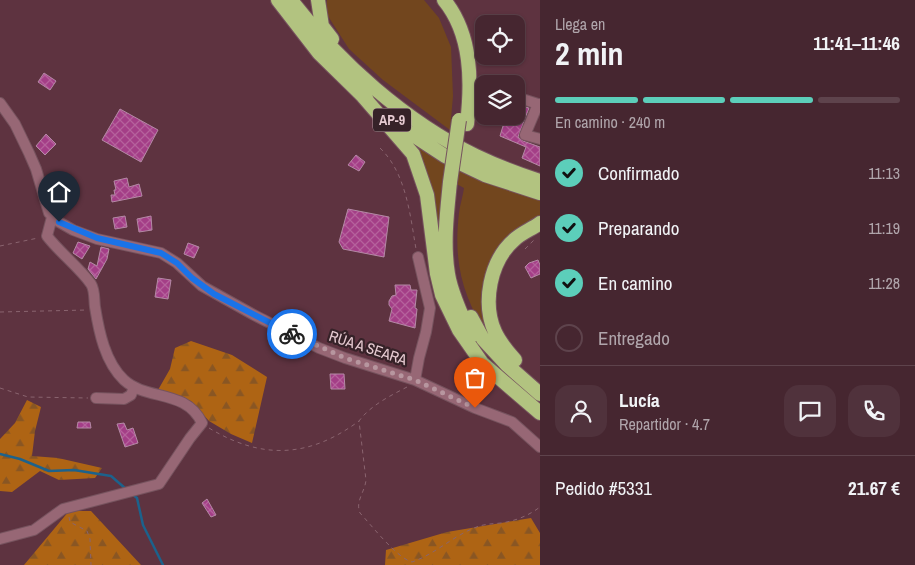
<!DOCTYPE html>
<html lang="es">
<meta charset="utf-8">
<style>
:root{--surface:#462630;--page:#50323c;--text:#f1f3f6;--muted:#b0a5ab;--line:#5e434c;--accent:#5cceba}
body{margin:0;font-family:"Archivo Narrow",sans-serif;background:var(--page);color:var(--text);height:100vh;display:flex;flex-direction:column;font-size:19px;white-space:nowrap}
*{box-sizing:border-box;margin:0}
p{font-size:16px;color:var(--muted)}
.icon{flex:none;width:28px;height:28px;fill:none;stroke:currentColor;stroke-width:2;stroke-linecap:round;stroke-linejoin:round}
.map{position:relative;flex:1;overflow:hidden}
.side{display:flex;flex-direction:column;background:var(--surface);width:375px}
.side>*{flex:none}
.controls{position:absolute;left:475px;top:15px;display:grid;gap:10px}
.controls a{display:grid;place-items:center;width:50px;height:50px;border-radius:10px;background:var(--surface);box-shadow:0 1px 4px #0004,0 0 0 1px var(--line);font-size:25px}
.pin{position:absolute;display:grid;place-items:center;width:42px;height:42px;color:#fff;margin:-51px -21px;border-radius:50% 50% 50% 0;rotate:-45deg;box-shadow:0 0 5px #0007}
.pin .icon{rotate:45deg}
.courier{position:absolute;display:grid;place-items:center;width:50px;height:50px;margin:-25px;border:4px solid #1a73e8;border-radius:50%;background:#fff;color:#222;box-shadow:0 1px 6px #0007}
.summary em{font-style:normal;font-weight:800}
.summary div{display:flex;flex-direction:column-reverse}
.summary{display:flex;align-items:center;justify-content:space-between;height:85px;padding:0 15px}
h1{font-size:32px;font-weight:800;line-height:38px}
.bar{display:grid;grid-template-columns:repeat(4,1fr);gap:8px 5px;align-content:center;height:60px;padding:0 15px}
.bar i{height:6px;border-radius:4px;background:var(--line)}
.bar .on{background:var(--accent)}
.bar p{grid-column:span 4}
.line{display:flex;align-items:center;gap:12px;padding:0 15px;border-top:1px solid var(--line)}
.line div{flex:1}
.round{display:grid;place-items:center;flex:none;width:52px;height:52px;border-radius:15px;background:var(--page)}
ol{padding:0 15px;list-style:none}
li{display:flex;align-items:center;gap:15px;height:55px}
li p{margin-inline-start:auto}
li .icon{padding:5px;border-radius:50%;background:var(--accent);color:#111;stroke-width:4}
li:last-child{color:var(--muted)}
li i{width:28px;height:28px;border:2px solid var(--line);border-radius:50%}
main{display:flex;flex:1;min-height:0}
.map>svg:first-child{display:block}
</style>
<main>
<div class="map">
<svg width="540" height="565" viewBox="0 0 540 565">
<defs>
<pattern id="forest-firs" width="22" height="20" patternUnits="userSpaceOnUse" patternTransform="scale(1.25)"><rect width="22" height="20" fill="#ae6414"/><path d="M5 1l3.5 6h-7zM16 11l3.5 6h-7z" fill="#895623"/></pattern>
<pattern id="building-cross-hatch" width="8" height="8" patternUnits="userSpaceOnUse" patternTransform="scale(1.25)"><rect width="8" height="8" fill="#a43e87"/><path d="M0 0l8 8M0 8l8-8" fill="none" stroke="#b5619c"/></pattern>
</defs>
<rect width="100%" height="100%" fill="#5e3340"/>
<path fill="#72461e" d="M327 0H424L439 18 451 47 453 96 450 130 383 80 349 49 326 13Z
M414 140 540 199V219L500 250 491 341C463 298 453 265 459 213 460 204 463 196 464 188L447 179 440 245 410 144Z"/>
<path fill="url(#forest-firs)" d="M191 341 232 355 267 377 252 443 231 434 209 421 191 401 158 390 170 369 175 348Z
M27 400 41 407 35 431 32 456 58 458 102 468 95 478 59 480 40 471 12 492 0 491V439L15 423Z
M69 511H91L141 565H24Z
M531 518 540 533V565H385L386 550 447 532Z"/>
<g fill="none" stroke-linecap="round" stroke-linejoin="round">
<path stroke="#1c628c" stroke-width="2.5" d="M0 454 20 459 49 471 74 470 111 476 126 489
M132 494 137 498 143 525 163 565"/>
</g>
<path fill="url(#building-cross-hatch)" stroke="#b489a5" d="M44 73 56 81 50 90 38 82Z
M516 104 529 108 518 137 523 141 540 147V166L522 158 526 147 500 136 506 116H516Z
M120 109 158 130 141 162 102 140Z
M46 134 56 144 45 155 36 146Z
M356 155 365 162 359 171 348 165Z
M127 178 129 187 139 184 142 196 112 202 111 195H115L114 190H116L114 181Z
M348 209 389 217 384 257 343 249 339 242Z
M125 216 127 227 115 229 113 218Z
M151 216 152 230 139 232 137 219Z
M78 242 90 246 82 259 73 253Z
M188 243 199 247 194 258 184 254Z
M101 247 109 249 107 259 96 279 88 269 90 262 97 266Z
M538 260 540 265V274L531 278 525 267 529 263Z
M158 278 171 280 168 299 155 297Z
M395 285H410L411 290H417L415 308 417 309 415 328 389 321 392 309 389 305V301L392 296 396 295Z
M330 374H344L345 389H331Z
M78 422H90L91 428H77Z
M124 423 127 430 133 428 138 443 125 447 117 424Z
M207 499 216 515 211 517 202 503Z"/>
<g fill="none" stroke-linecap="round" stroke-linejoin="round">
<g stroke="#76535e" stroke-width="12">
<path id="minor" d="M516 97 538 104
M0 103 15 124 29 153 36 169 49 213 59 222 73 230 97 239 161 253 177 263 202 286 254 315 319 348 345 358 415 380 475 408 512 422 540 447
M540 104H538L525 135 540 139
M415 380 419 358 426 332 430 308 418 257
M96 398 124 399 131 395 134 387
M0 539 34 530 63 509 159 484 190 438 202 423C186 389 147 401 124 380 105 362 99 332 95 307 94 300 95 290 91 284 79 267 60 253 47 236L52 217"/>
</g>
<g stroke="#76535e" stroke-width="16">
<path id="highway" d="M278 0 319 53 367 100
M291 0C338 62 406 122 476 156 497 166 518 174 540 181
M318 0 322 26 332 39
M444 0C472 34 472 82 467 124
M361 94 413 154 427 195 437 274 442 295 459 330 482 363 540 413
M393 122 445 156 485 175 540 193
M450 182C447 212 443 244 448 274 451 293 463 319 471 336
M471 317 483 339 507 365 540 394
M515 360C507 351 500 343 495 332 482 303 490 261 514 240 521 233 532 229 540 223"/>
</g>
<path stroke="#8a646f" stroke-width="1" stroke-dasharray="4 4" stroke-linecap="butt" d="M380 148C406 173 410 214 416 249
M0 246 38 238
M525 249 534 240
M0 312 87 310
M407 387C390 396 371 405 359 421L366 480C365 492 355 501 360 513 372 526 397 558 412 562 435 554 452 537 474 528 483 524 491 524 501 523 515 521 528 516 540 507
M0 388 28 397 88 398
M209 428C262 460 309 458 359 421
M69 517 70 522 87 531 90 539 91 565"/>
<use href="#minor" stroke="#976775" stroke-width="10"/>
<use href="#highway" stroke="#b2c380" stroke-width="14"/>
<g stroke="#76535e" stroke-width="16" stroke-linecap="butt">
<path id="highway-bridge" d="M450 182 459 120"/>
</g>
<use href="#highway-bridge" stroke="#b2c380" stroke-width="14"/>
</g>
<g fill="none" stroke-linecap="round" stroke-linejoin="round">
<path stroke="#b7969f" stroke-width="5" stroke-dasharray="0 9" d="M292 334 345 358 415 380 475 408"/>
<path stroke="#1a73e8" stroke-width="6" d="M59 222 97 238 161 253 177 263 192 278 214 294 292 334"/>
</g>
<g text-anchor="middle" stroke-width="4.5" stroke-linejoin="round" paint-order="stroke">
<rect fill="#362228" stroke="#b2989f" stroke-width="1" x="373" y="108.5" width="38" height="23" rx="4"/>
<g font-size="14" font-weight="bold" fill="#e7cbd2">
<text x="392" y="125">AP-9</text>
</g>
<g font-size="15" fill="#e7cbd2" stroke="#362228">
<text transform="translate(368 348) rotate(18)" y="5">RÚA A SEARA</text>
</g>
</g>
</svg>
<div class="controls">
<a><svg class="icon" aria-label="locate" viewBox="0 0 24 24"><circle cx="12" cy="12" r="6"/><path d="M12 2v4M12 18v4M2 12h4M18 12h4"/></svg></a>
<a><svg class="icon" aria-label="layers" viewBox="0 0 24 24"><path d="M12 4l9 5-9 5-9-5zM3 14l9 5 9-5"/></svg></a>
</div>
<div class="pin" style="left:475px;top:408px;background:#ea580c"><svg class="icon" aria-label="bag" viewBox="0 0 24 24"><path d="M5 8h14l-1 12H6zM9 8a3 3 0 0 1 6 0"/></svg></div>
<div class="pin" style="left:59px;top:222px;background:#1f2937"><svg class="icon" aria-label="home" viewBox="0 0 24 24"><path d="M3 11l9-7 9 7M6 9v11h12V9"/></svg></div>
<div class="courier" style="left:292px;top:334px"><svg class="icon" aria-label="bike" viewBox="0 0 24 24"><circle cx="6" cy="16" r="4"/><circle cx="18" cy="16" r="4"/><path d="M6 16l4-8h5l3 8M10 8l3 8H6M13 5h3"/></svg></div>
</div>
<section class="side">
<div class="summary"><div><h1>2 min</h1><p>Llega en</p></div><em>11:41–11:46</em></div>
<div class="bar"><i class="on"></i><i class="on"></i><i class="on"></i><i></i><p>En camino · 240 m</p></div>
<ol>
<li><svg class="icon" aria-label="check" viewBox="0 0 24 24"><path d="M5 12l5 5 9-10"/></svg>Confirmado<p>11:13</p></li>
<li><svg class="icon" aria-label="check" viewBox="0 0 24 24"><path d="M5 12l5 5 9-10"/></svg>Preparando<p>11:19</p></li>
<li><svg class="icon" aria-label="check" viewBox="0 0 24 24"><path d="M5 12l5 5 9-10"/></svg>En camino<p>11:28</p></li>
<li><i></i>Entregado</li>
</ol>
<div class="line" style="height:90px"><a class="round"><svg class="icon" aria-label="person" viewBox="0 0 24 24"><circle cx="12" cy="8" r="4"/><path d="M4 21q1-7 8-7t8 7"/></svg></a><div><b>Lucía</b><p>Repartidor · 4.7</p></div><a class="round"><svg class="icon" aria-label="chat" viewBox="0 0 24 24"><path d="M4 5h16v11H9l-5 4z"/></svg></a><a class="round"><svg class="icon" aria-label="phone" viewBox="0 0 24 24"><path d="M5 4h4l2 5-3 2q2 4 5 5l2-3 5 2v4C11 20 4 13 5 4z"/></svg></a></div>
<div class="line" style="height:65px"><div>Pedido #5331</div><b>21.67 €</b></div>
</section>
</main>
